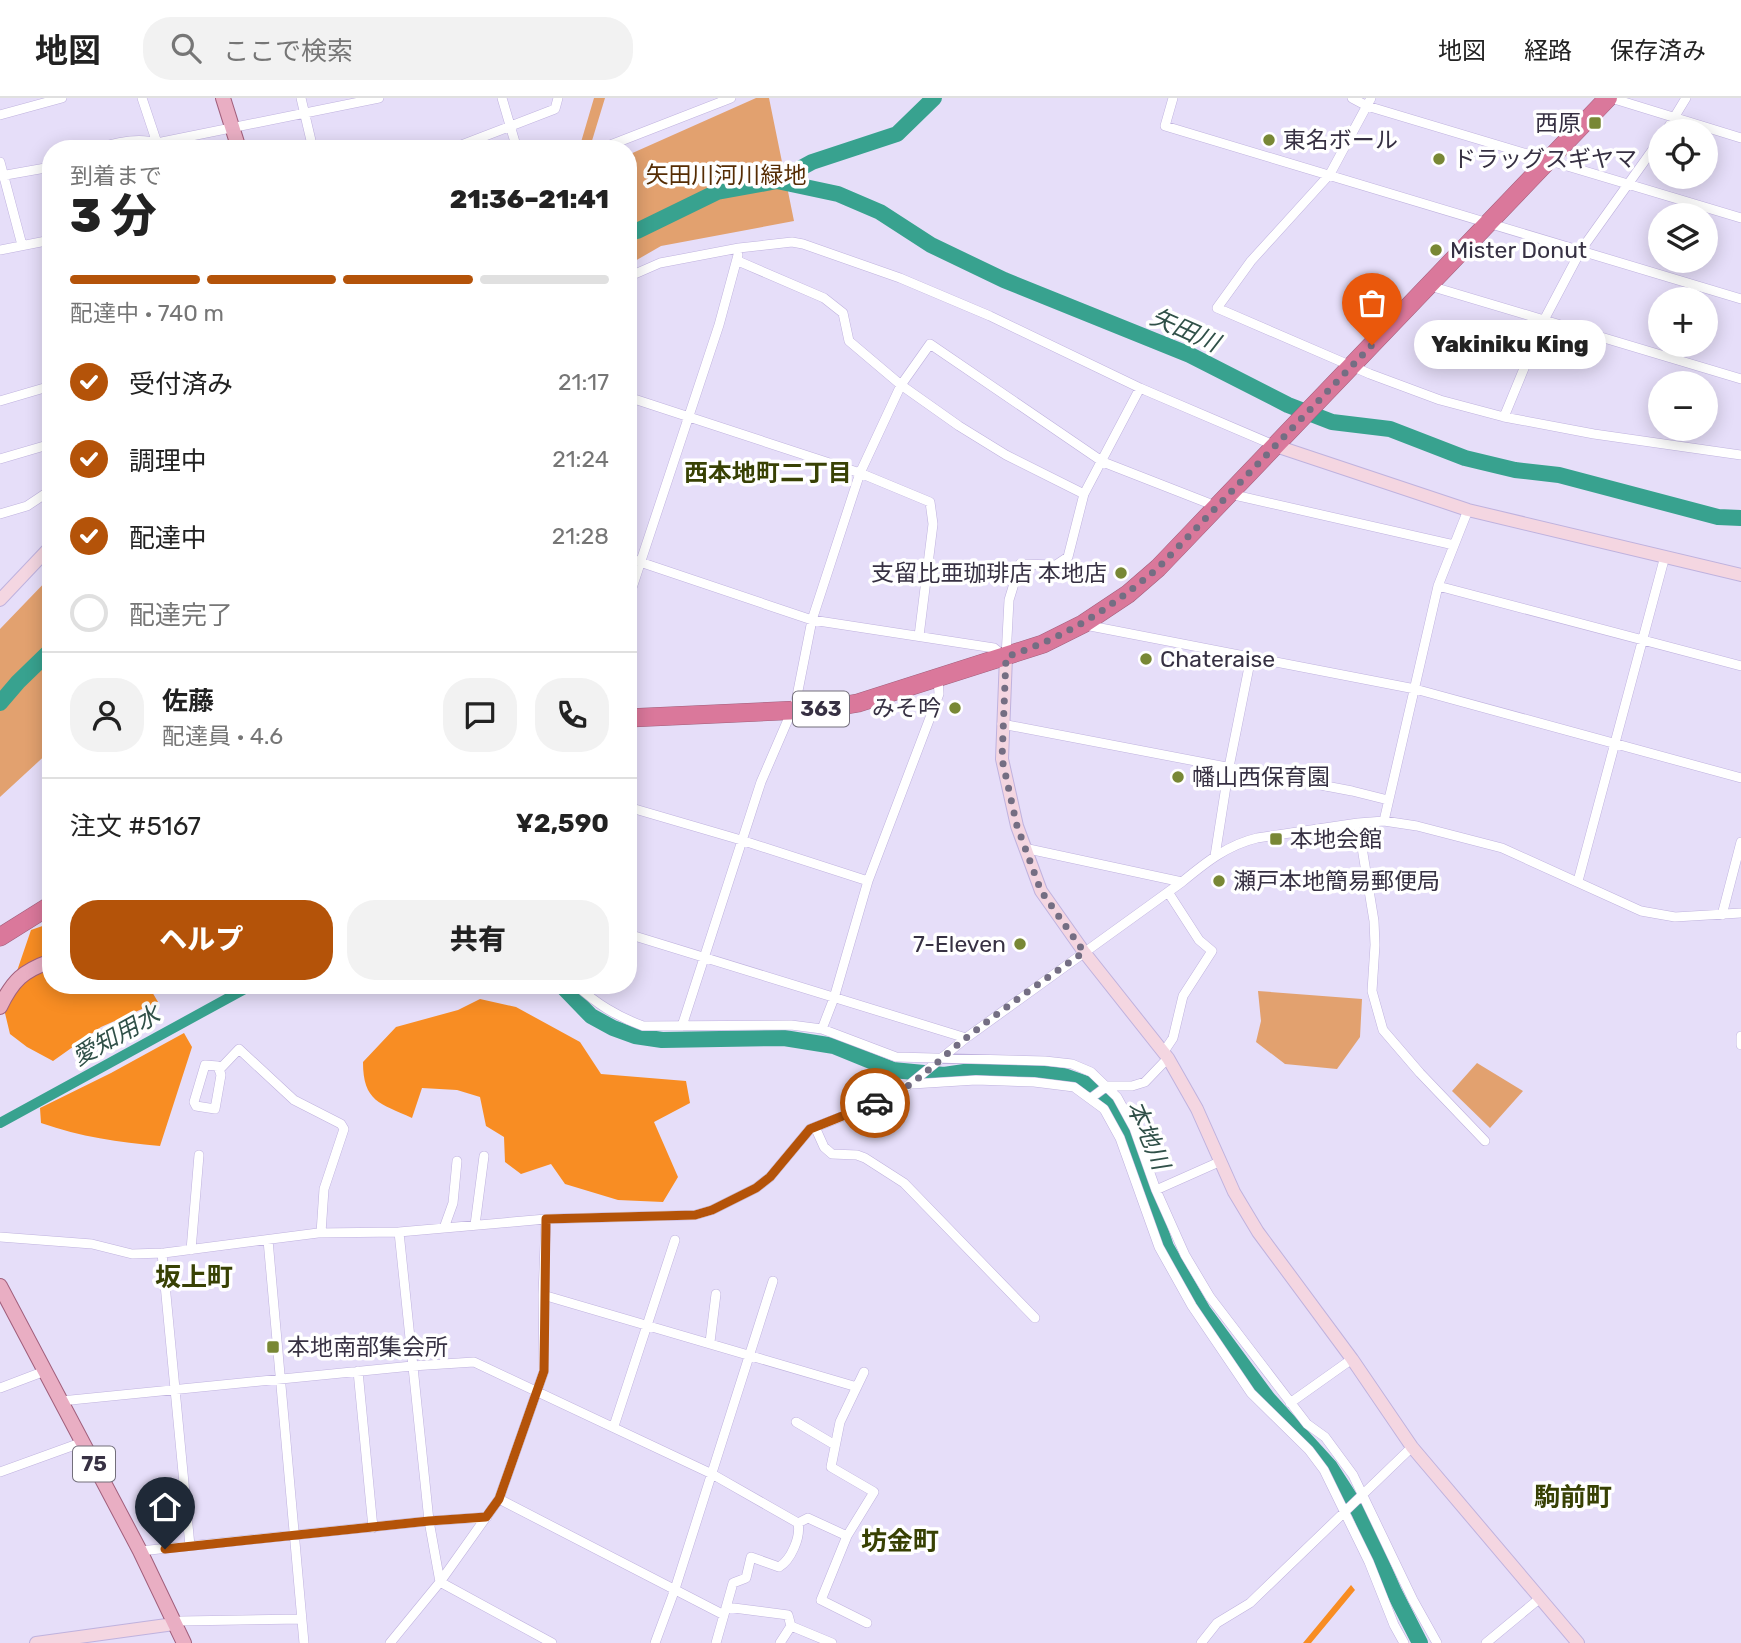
<!DOCTYPE html>
<html lang="ja">
<meta charset="utf-8">
<style>
:root{--surface:#fff;--page:#f2f2f2;--text:#222;--muted:#767676;--line:#e0e0e0;--accent:#b45309}
body{margin:0;font-family:Rubik,"Noto Sans JP",sans-serif;background:var(--page);color:var(--text);height:100vh;display:flex;flex-direction:column;font-size:26px;white-space:nowrap}
*{box-sizing:border-box;margin:0}
p{font-size:23px;color:var(--muted)}
.icon{flex:none;width:38px;height:38px;fill:none;stroke:currentColor;stroke-width:2;stroke-linecap:round;stroke-linejoin:round}
.map{position:relative;flex:1;overflow:hidden}
.drawer{position:absolute;left:42px;top:42px;width:595px;height:854px;display:flex;flex-direction:column;background:var(--surface);border-radius:28px;box-shadow:0 4px 18px #0003}
.drawer>*{flex:none}
.tools{position:absolute;left:1648px;top:21px;display:grid;gap:14px}
.tools a{display:grid;place-items:center;width:70px;height:70px;border-radius:50%;background:var(--surface);box-shadow:0 4px 18px #0003;font-size:35px}
.pin{position:absolute;display:grid;place-items:center;width:60px;height:60px;color:#fff;margin:-72px -30px;border-radius:50% 50% 50% 0;rotate:-45deg;box-shadow:0 0 7px #0007}
.pin .icon{rotate:45deg}
.courier{position:absolute;display:grid;place-items:center;width:70px;height:70px;margin:-35px;border:5px solid #b45309;border-radius:50%;background:#fff;color:#222;box-shadow:0 2px 9px #0007}
.bubble{position:absolute;height:49px;border-radius:24px;background:var(--surface);box-shadow:0 4px 18px #0003;font-size:23px;font-weight:800;line-height:49px;text-align:center}
.summary em{font-style:normal;font-weight:800}
.summary div{display:flex;flex-direction:column-reverse}
.summary{display:flex;align-items:center;justify-content:space-between;height:119px;padding:0 28px}
h1{font-size:46px;font-weight:800;line-height:52px}
.bar{display:grid;grid-template-columns:repeat(4,1fr);gap:10px 7px;align-content:center;height:84px;padding:0 28px}
.bar i{height:9px;border-radius:5px;background:var(--line)}
.bar .active{background:var(--accent)}
.bar p{grid-column:span 4}
.line{display:flex;align-items:center;gap:18px;padding:0 28px;border-top:2px solid var(--line)}
.line div{flex:1}
.round{display:grid;place-items:center;flex:none;width:74px;height:74px;border-radius:28px;background:var(--page)}
ol{padding:0 28px;list-style:none}
li{display:flex;align-items:center;gap:21px;height:77px}
li p{margin-inline-start:auto}
li .icon{padding:7px;border-radius:50%;background:var(--accent);color:#fff;stroke-width:4}
li:last-child{color:var(--muted)}
li i{width:38px;height:38px;border:4px solid var(--line);border-radius:50%}
.cta{display:flex;gap:14px;margin-top:auto;padding:14px 28px}
.cta a{flex:1;height:80px;border-radius:28px;background:var(--accent);color:#fff;font-size:28px;font-weight:800;line-height:80px;text-align:center}
.cta a+a{background:var(--page);color:var(--text)}
header{display:flex;align-items:center;gap:42px;box-sizing:border-box;height:98px;padding:0 35px;background:var(--surface);border-bottom:2px solid var(--line)}
header strong{font-size:33px}
nav{display:flex;gap:38px;margin-inline-start:auto;font-size:24px}
.search{width:490px;height:63px;background:var(--page);display:flex;align-items:center;gap:18px;box-sizing:border-box;padding:0 24px;border-radius:28px;color:var(--muted);font-size:26px}
.map>svg:first-child{display:block}
</style>
<header>
<strong>地図</strong>
<div class="search"><svg class="icon" aria-label="search" viewBox="0 0 24 24"><circle cx="10" cy="10" r="6"/><path d="M15 15l6 6"/></svg>ここで検索</div>
<nav><a>地図</a><a>経路</a><a>保存済み</a></nav>
</header>
<div class="map">
<svg width="1741" height="1545" viewBox="0 0 1741 1545">
<rect width="100%" height="100%" fill="#e6def9"/>
<path fill="#e2a16f" d="M594 0H605L591 46 579 51Z
M756 0H769L794 123 661 148 628 167V57Z
M51 478V652L0 699V531Z
M1258 893 1362 901 1360 939 1337 971 1285 966 1256 944 1261 923Z
M1477 965 1523 993 1490 1030 1452 993Z"/>
<path fill="#f88d23" d="M51 825V887H148L158 904 101 929 53 963 27 949 10 936 4 911 31 832Z
M480 901 516 909 580 944 601 976 686 983 690 1005 654 1024 678 1079 663 1104 618 1102 565 1086 551 1066 521 1076 505 1064 504 1039 486 1028 480 999 457 992 422 990 412 1020C380 1005 363 1004 363 964L396 929 458 912Z
M184 935 192 949 160 1048C118 1044 81 1039 41 1025L40 1010 111 975Z
M1351 1487 1355 1492 1311 1545H1303Z"/>
<g fill="none" stroke-linecap="round" stroke-linejoin="round">
<path stroke="#38a28f" stroke-width="10" d="M0 1025 252 887"/>
<path stroke="#38a28f" stroke-width="16" d="M777 83 812 64 897 36 934 0
M628 135 637 133 717 94 777 83 838 96 880 114 931 147 1004 182 1190 257 1288 307 1332 324 1390 331 1465 360 1515 372 1559 377 1718 419 1741 420
M0 605 18 584 51 552
M561 887 591 918 613 930 635 938 662 942 784 940 834 948 893 972 944 977 978 972 1023 973 1064 978 1084 985 1105 997 1130 1043 1166 1149 1203 1213 1268 1301 1330 1369 1359 1414 1394 1494 1420 1545"/>
<g stroke="#bfb2de" stroke-width="10">
<path id="street" d="M142 0 158 48
M301 0 313 51
M502 0 517 51
M1173 0 1165 28 1741 201
M1352 0 1367 8 1741 120
M1371 0 1330 76 1251 163 1217 210 1370 276 1440 302 1504 319 1594 336 1741 357
M1611 0 1741 40
M0 17 62 0
M1666 33 1686 0
M1661 40 1581 152 1544 222 1741 281
M95 51C113 45 139 39 157 45L379 0
M451 51 555 11 558 0
M600 51 731 0
M0 64 22 147
M0 78 51 69
M0 152 51 142
M738 163 824 200 843 215 849 243 901 287 959 328 1006 357 1084 396
M628 179 660 165 739 150 792 144 803 146 900 180 990 218 1140 290 1276 348
M1430 188 1544 222 1504 319
M628 299 860 375 930 404 933 426 919 538
M0 303 51 288
M0 361 51 346
M1230 396 1454 447
M0 416 27 408 51 392
M628 460 812 522 994 550 1004 558
M1438 488 1741 568
M628 502 719 227 738 157
M1085 527 1415 591 1741 680
M1006 559 1009 502 1020 466 1056 467 1068 459 1084 396 1140 290
M1002 626 1352 693 1388 702
M628 709 741 742 868 783
M1384 723 1438 488 1468 412
M1358 725 1374 823 1375 847 1372 893 1383 932 1420 975 1485 1043
M1024 750 1182 784
M1215 758 1229 669 1251 559
M1578 783 1665 458
M1722 817 1741 744
M628 836 966 940
M576 887C597 906 616 918 643 928L791 927 822 931 896 959 1045 963 1072 966 1091 974 1117 999 1134 1030 1156 1092 1185 1157 1210 1199 1307 1326 1325 1339 1353 1377 1413 1502 1437 1545
M682 928 761 684 796 603 812 522 860 375 901 287 930 246 1103 364 1208 405 1216 411
M822 931 834 900 868 783 939 596 938 579
M1741 938V947
M1163 955 1173 940 1183 898 1212 853 1199 842 1168 794
M205 967 218 968 221 977 215 1011 196 1008 194 1004Z
M219 972 239 951 294 1002 341 1026 344 1031 324 1091 321 1135
M912 986 976 982 1034 984 1074 989 1104 1011 1120 1040 1159 1149 1192 1208 1251 1295 1309 1352 1324 1372 1369 1464 1394 1527 1404 1545
M1091 1000 1107 988H1132L1145 984 1168 960
M815 1029 824 1049 832 1056 857 1057 865 1060 904 1085 1035 1220
M1156 1092 1219 1064
M475 1127 484 1058
M444 1130 453 1105 457 1063
M399 1134 429 1423 440 1484
M0 1139 92 1146 132 1156 164 1155 318 1135 399 1134 546 1121 695 1117 712 1112 756 1090 770 1079 810 1031 890 1000 910 986 966 940 1182 784C1205 765 1227 747 1257 740L1358 725 1384 723 1417 728 1502 750 1641 813 1675 819 1741 815
M268 1142 304 1545
M191 1152 199 1057
M162 1155 190 1448
M543 1197 857 1289
M710 1244 716 1196
M358 1273 373 1430
M0 1290 45 1273
M61 1303 412 1268 474 1264 712 1376 798 1425C801 1439 791 1462 779 1469L751 1459 746 1480 733 1485 716 1545
M1290 1305 1352 1261
M796 1324 835 1347
M614 1328 675 1142
M0 1374 83 1344
M499 1401 724 1517
M798 1425 808 1420 847 1438 874 1394 831 1369 840 1324 864 1274
M847 1438 821 1502 867 1525
M140 1453 429 1423 487 1419
M440 1484 552 1545
M726 1509 788 1517 791 1528 780 1545
M174 1526 181 1523 302 1521
M791 1528 832 1545
M390 1545 440 1484 499 1401 544 1273 543 1197 546 1121
M655 1545 675 1491 773 1183
M1201 1545 1217 1525 1250 1505 1412 1349
M1486 1545 1539 1501"/>
</g>
<g stroke="#bfb2de" stroke-width="14">
<path id="secondary" d="M1276 348 1468 412 1741 477
M0 502 51 448
M1006 559 1002 661 1017 728 1041 793 1084 854 1168 960 1197 1011 1234 1094 1258 1134 1352 1261 1412 1349 1578 1545
M36 1545 174 1526"/>
</g>
<g stroke="#a15f7c" stroke-width="16">
<path id="primary" d="M223 0 239 51
M0 909C13 882 23 873 51 863
M0 1188 140 1453 184 1545"/>
</g>
<g stroke="#a15f7c" stroke-width="19">
<path id="highway" d="M628 620 823 611 858 605 1043 546 1083 526 1128 496 1158 470 1608 0
M0 839 51 807"/>
</g>
<use href="#street" stroke="#fff" stroke-width="9"/>
<use href="#secondary" stroke="#f4d6e1" stroke-width="12"/>
<use href="#primary" stroke="#e9aec3" stroke-width="14"/>
<use href="#highway" stroke="#da789b" stroke-width="18"/>
</g>
<g fill="none" stroke-linecap="round" stroke-linejoin="round">
<path stroke="#746e83" stroke-width="7" stroke-dasharray="0 12.6" d="M875 1005C910 993 937 963 966 940 1004 910 1044 882 1084 854L1041 793 1017 728 1002 661 1006 559C1068 538 1108 512 1158 470L1372 247"/>
<path stroke="#b45309" stroke-width="9" d="M165 1451 429 1423 486 1419 499 1401 544 1273 546 1121 695 1117 712 1112 756 1090 770 1079 810 1031 875 1005"/>
</g>
<g fill="#788735" stroke="#fff" stroke-width="2.5">
<rect x="1588" y="18" width="14" height="14" rx="3.5"/>
<circle cx="1269" cy="42" r="7"/>
<circle cx="1439" cy="61" r="7"/>
<circle cx="1436" cy="152" r="7"/>
<circle cx="1121" cy="475" r="7"/>
<circle cx="1146" cy="561" r="7"/>
<circle cx="955" cy="610" r="7"/>
<circle cx="1178" cy="679" r="7"/>
<rect x="1269" y="734" width="14" height="14" rx="3.5"/>
<circle cx="1219" cy="783" r="7"/>
<circle cx="1020" cy="846" r="7"/>
<rect x="266" y="1242" width="14" height="14" rx="3.5"/>
</g>
<g text-anchor="middle" stroke-width="7" stroke-linejoin="round" paint-order="stroke">
<g fill="#fff" stroke="#736f7b" stroke-width="2">
<rect x="793" y="593.5" width="56" height="35" rx="5"/>
<rect x="73" y="1348.5" width="42" height="35" rx="5"/>
</g>
<g font-size="21" font-weight="bold" fill="#373143">
<text x="821" y="618">363</text>
<text x="94" y="1373">75</text>
</g>
<g font-size="23" fill="#373143" stroke="#fff" text-anchor="start">
<text x="1581" y="33" text-anchor="end">西原</text>
<text x="1283" y="50">東名ボール</text>
<text x="1453" y="69">ドラッグスギヤマ</text>
<text x="1450" y="160">Mister Donut</text>
<text x="1107" y="483" text-anchor="end">支留比亜珈琲店 本地店</text>
<text x="1160" y="569">Chateraise</text>
<text x="941" y="618" text-anchor="end">みそ吟</text>
<text x="1192" y="687">幡山西保育園</text>
<text x="1290" y="749">本地会館</text>
<text x="1233" y="791">瀬戸本地簡易郵便局</text>
<text x="1006" y="854" text-anchor="end">7-Eleven</text>
<text x="287" y="1257">本地南部集会所</text>
</g>
<g font-size="23" fill="#562d04" stroke="#fff">
<text x="726" y="85">矢田川河川緑地</text>
</g>
<g font-size="24" font-style="italic" fill="#305048" stroke="#fff">
<text transform="translate(1185 232) rotate(24)" y="8">矢田川</text>
<text transform="translate(116 938) rotate(-29)" y="8">愛知用水</text>
<text transform="translate(1148 1037) rotate(67)" y="8">本地川</text>
</g>
<g font-size="24" font-weight="bold" fill="#384104" stroke="#fff">
<text x="768" y="383">西本地町二丁目</text>
</g>
<g font-size="26" font-weight="bold" fill="#384104" stroke="#fff">
<text x="194" y="1188">坂上町</text>
<text x="1573" y="1408">駒前町</text>
<text x="900" y="1452">坊金町</text>
</g>
</g>
</svg>
<div class="tools">
<a><svg class="icon" aria-label="locate" viewBox="0 0 24 24"><circle cx="12" cy="12" r="6"/><path d="M12 2v4M12 18v4M2 12h4M18 12h4"/></svg></a>
<a><svg class="icon" aria-label="layers" viewBox="0 0 24 24"><path d="M12 4l9 5-9 5-9-5zM3 14l9 5 9-5"/></svg></a>
<a>+</a>
<a>−</a>
</div>
<div class="pin" style="left:1372px;top:247px;background:#ea580c"><svg class="icon" aria-label="bag" viewBox="0 0 24 24"><path d="M5 8h14l-1 12H6zM9 8a3 3 0 0 1 6 0"/></svg></div>
<div class="pin" style="left:165px;top:1451px;background:#1f2937"><svg class="icon" aria-label="home" viewBox="0 0 24 24"><path d="M3 11l9-7 9 7M6 9v11h12V9"/></svg></div>
<div class="courier" style="left:875px;top:1005px"><svg class="icon" aria-label="car" viewBox="0 0 24 24"><path d="M5 17H2v-5l4-1 3-4h7l3 4 3 1v5h-3M9 17h6M6 11h13"/><circle cx="7" cy="17" r="2"/><circle cx="17" cy="17" r="2"/></svg></div>
<div class="bubble" style="left:1414px;top:222px;width:192px">Yakiniku King</div>
<section class="drawer">
<div class="summary"><div><h1>3 分</h1><p>到着まで</p></div><em>21:36–21:41</em></div>
<div class="bar"><i class="active"></i><i class="active"></i><i class="active"></i><i></i><p>配達中 · 740 m</p></div>
<ol>
<li><svg class="icon" aria-label="check" viewBox="0 0 24 24"><path d="M5 12l5 5 9-10"/></svg>受付済み<p>21:17</p></li>
<li><svg class="icon" aria-label="check" viewBox="0 0 24 24"><path d="M5 12l5 5 9-10"/></svg>調理中<p>21:24</p></li>
<li><svg class="icon" aria-label="check" viewBox="0 0 24 24"><path d="M5 12l5 5 9-10"/></svg>配達中<p>21:28</p></li>
<li><i></i>配達完了</li>
</ol>
<div class="line" style="height:126px"><a class="round"><svg class="icon" aria-label="person" viewBox="0 0 24 24"><circle cx="12" cy="8" r="4"/><path d="M4 21q1-7 8-7t8 7"/></svg></a><div><b>佐藤</b><p>配達員 · 4.6</p></div><a class="round"><svg class="icon" aria-label="chat" viewBox="0 0 24 24"><path d="M4 5h16v11H9l-5 4z"/></svg></a><a class="round"><svg class="icon" aria-label="phone" viewBox="0 0 24 24"><path d="M5 4h4l2 5-3 2q2 4 5 5l2-3 5 2v4C11 20 4 13 5 4z"/></svg></a></div>
<div class="line" style="height:91px"><div>注文 #5167</div><b>¥2,590</b></div>
<div class="cta"><a>ヘルプ</a><a>共有</a></div>
</section>
</div>
